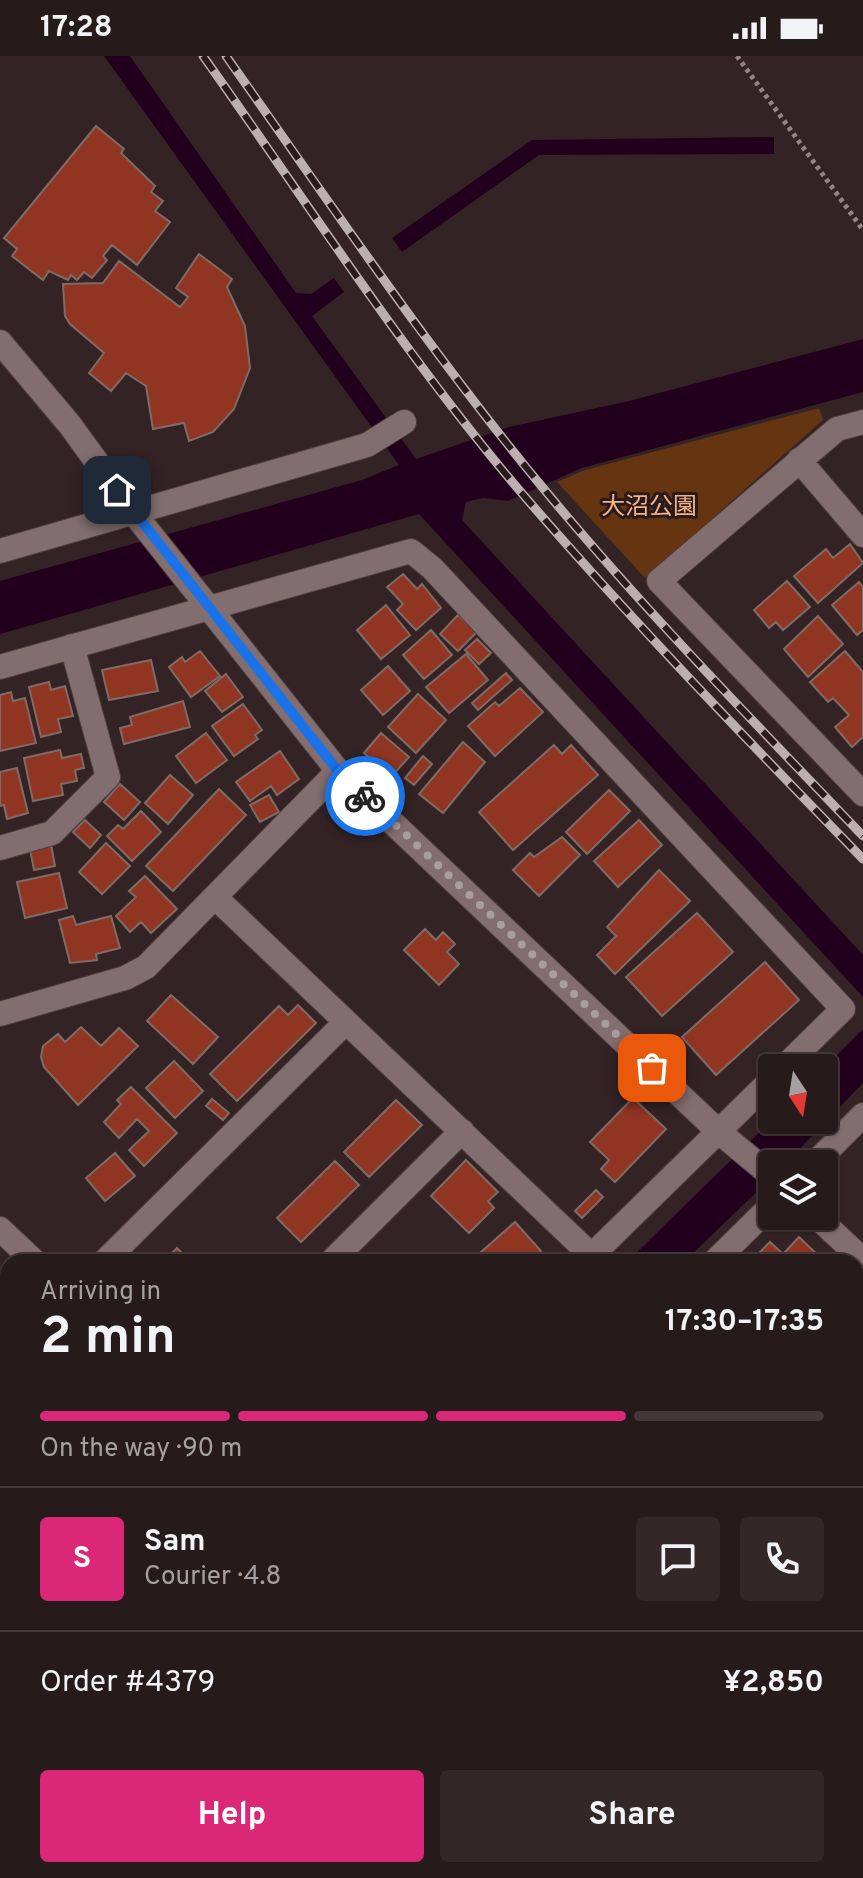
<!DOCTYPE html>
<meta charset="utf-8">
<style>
:root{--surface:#271a1b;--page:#332728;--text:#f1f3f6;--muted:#a4a1a3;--line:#43383a;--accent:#db2777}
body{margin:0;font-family:Overpass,"Noto Sans JP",sans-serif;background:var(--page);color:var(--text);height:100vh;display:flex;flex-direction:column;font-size:30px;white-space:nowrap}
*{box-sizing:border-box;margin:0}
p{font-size:26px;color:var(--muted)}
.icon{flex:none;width:44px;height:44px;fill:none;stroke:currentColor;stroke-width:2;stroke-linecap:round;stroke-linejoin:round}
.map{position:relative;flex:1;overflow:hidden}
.panel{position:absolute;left:0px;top:1198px;width:864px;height:624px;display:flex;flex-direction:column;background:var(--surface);border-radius:24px 24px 0 0;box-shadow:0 2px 6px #0004,0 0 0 2px var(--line)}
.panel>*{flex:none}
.needle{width:52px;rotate:168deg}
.tools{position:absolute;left:758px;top:998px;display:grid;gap:16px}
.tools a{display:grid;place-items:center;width:80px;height:80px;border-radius:8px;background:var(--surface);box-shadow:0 2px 6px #0004,0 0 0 2px var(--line);font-size:40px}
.pin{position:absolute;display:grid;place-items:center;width:68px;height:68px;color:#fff;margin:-34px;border-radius:16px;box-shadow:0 4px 12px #0006}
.courier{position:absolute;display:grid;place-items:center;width:80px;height:80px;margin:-40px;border:6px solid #1a73e8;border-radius:50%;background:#fff;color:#222;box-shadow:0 2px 10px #0007}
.head em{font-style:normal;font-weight:700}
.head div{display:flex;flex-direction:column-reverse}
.head{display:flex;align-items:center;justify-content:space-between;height:136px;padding:0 40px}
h1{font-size:52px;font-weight:700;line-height:60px}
.bar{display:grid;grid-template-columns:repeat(4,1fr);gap:12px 8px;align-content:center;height:96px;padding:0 40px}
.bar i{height:10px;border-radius:6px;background:var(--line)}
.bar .on{background:var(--accent)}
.bar p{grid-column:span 4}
.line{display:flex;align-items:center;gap:20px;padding:0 40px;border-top:2px solid var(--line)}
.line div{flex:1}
.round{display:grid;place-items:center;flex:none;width:84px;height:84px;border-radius:8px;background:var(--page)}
.primary-button{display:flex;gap:16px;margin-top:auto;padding:16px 40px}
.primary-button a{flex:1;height:92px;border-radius:8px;background:var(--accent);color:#fff;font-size:32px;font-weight:700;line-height:92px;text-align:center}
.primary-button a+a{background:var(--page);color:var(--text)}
.status{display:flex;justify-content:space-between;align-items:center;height:56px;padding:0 40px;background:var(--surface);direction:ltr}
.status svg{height:22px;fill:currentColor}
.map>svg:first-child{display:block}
</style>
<div class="status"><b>17:28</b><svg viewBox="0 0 49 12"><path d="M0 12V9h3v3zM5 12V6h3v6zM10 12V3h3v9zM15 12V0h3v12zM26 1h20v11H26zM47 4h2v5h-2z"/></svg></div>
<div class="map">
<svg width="863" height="1822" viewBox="0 0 863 1822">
<rect width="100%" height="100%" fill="#342324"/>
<path fill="#653511" d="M819 352 823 364 645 522 557 426 585 414Z"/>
<path fill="#22001d" d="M104 0H130L296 237 311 238 334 222 344 236 312 260 416 403 509 371 629 345 863 283V336L582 412 508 445 483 442 466 446 462 464 863 899V941L419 458 0 578V525L362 424 399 409Z
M774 81V98L539 99 402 196 392 182 532 84Z
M863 973V1027L785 1108H772V1121L684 1206H627L772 1064H824V1012Z"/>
<path fill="#913523" stroke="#7e6b66" stroke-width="2" d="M96 70 124 93 121 97 155 130 151 136 163 145 155 155 170 166 137 209 112 189 103 200 107 204 92 222 84 216 77 224 71 219 68 224 49 215 43 224 12 200 17 193 4 182Z
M199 198 232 223 227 231 245 270 250 312 234 353 213 376 189 385 184 367 153 373 146 330 126 317 111 335 89 317 104 297 70 268 65 260 63 228 103 227 119 205 180 251 188 241 176 232Z
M850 488 863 507 818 547 794 520 826 493 833 502Z
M403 518 417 533 422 528 441 552 416 574 397 554 403 548 387 531Z
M787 525 810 551 783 574 776 566 769 572 754 554Z
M859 526 863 531V574L857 579 832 549Z
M386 549 410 579 381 603 357 574Z
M458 559 477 576 458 595 440 578Z
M818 560 843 588 808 621 784 593Z
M431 574 452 599 424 623 403 599Z
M477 583 491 597 479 608 465 594Z
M200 595 220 620 191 641 169 611 182 601 185 606Z
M845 595 863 616V681L852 691 835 671 849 659 833 642 828 646 810 626Z
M466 598 488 624 449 657 426 631Z
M151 604 158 635 109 644 102 614Z
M388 610 410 635 383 659 361 634Z
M506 617 512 624 478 654 472 647Z
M226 618 243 641 222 656 205 635Z
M49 626 51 634 65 630 73 660 58 663 61 676 41 681 29 631Z
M520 632 543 656 495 700 468 670 495 646 499 650Z
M11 636 13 645 25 642 36 687 0 695V639Z
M418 638 446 664 416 697 388 671Z
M183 645 190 671 124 688 120 672 132 669 130 661Z
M243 648 262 674 255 679 258 683 234 700 212 670Z
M206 677 227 704 196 727 176 700Z
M381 677 409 701 391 721 364 697Z
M463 686 485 706 443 757 419 738Z
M554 689 562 698 571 689 598 719 513 794 479 756Z
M60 694 62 702 81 698 84 712 75 714 77 725 61 728 63 739 33 745 24 702Z
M280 695 299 723 277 739 271 730 250 745 236 726Z
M423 700 432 708 414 729 405 722Z
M17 712 28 757 7 763 4 749 0 750V716Z
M170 719 193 739 168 768 145 747Z
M120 728 140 746 124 764 104 746Z
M219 733 246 759 173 835 146 810Z
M609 734 630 755 587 798 566 776Z
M269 739 279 756 260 766 250 749Z
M141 755 161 776 132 805 107 780 118 769 123 773Z
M85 764 101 779 90 792 73 776Z
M639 764 662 789 618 831 594 805Z
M562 781 580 799 539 840 513 814 530 797 534 801Z
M106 787 130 810 102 838 79 816Z
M51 788 55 810 34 814 30 793Z
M659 814 690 845 615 918 597 899 616 880 607 871Z
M59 817 67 852 25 862 17 826Z
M145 820 177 853 151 877 141 866 130 876 116 860 136 841 129 835Z
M697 857 733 896 662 960 626 921Z
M73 860 76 869 111 860 120 892 96 898 97 904 70 907 59 864Z
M425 873 436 884 443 876 455 888 447 896 459 908 439 929 404 894Z
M765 906 799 944 716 1019 682 981Z
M171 939 218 981 193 1008 147 965Z
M298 949 316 967 237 1045 210 1018 279 950 288 959Z
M81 971 101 990 119 972 138 990 78 1049 44 1011 41 1001 43 990 58 978 65 986Z
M174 1005 203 1035 175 1062 146 1032Z
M131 1031 177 1077 144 1110 129 1094 149 1075 137 1063 119 1082 104 1066 121 1048 117 1044Z
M633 1042 666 1073 615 1126 601 1113 609 1104 590 1086Z
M212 1043 229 1057 223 1064 206 1050Z
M396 1044 422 1069 369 1121 344 1096Z
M115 1097 135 1120 105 1145 86 1122Z
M466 1104 498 1136 488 1145 494 1152 469 1177 431 1140Z
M335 1105 359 1129 301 1186 277 1162Z
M596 1134 603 1141 582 1162 575 1155Z
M515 1166 541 1195 532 1206H487L480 1197Z
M799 1181 823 1204 820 1206H766L758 1198 770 1186 783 1198Z
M177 1192 191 1206H163Z
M0 1229 8 1236V1265L0 1273Z
M863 1425V1485L857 1491 856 1432Z
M863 1531V1559L856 1566V1537Z
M8 1569V1597L0 1590V1578Z
M856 1597 863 1601V1657L856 1664Z
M863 1754V1791L856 1798V1761Z
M194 1814H250L252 1816 246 1822H188Z
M298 1814H352L344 1822H306Z
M483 1814H516L523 1822H491Z
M538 1814H564L572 1822H538L534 1818Z
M691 1814H735L727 1822H698Z
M747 1814H774L782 1822H739Z
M786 1814H820L813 1822H794Z"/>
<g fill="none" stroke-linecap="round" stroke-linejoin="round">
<g stroke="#4d3e40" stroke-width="16">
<path id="service" d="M848 1822 863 1807"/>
</g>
<g stroke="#4d3e40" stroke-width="26">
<path id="minor" d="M863 366 837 373 659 525 863 738
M799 404 863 479
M133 456 338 715 719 1076 772 1120
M0 495 367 389 404 366
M0 611 411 495 432 512 843 953 783 1012
M0 792 52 777 108 721 72 590
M216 842 592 1200
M0 958 125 922 146 911 338 715
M814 1108 863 1059
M0 1173 35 1206
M104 1206 346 966
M331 1206 462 1075
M585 1206 772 1023
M714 1206 772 1149
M856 1295 863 1288
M0 1311 8 1303
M0 1410 8 1418
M856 1524 863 1516
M0 1647 8 1655
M856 1706 863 1712
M0 1785 8 1777
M93 1822 101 1814
M390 1822 398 1814
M632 1822 640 1814"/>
</g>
<g stroke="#4d3e40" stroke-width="26">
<path id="tertiary" d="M0 286 70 369 133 456
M816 1160 863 1204"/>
</g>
<path stroke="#928485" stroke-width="5" stroke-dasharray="4 4" stroke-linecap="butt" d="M737 0 863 174"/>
<use href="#service" stroke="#836e6f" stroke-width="14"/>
<use href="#minor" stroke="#836e6f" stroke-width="24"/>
<use href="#tertiary" stroke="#836e6f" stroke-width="24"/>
<g stroke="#bcafb0" stroke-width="9">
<path id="rail" d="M203 0C309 149 413 312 532 449 638 571 751 688 863 803
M226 0C330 147 432 299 548 438 647 557 756 668 863 780"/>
</g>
<use href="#rail" stroke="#2a1a1b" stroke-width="6" stroke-dasharray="18" stroke-linecap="butt"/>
</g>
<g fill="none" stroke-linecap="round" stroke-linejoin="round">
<path stroke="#aa9d9e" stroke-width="8" stroke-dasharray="0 14.4" d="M365 740 652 1012"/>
<path stroke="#1a73e8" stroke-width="10" d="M117 434 338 715 365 740"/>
</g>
<g text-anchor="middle" stroke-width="6" stroke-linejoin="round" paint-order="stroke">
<g font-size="24" fill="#f4b288" stroke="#2a1a1b">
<text x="649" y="458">大沼公園</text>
</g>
</g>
</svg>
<div class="tools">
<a><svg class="needle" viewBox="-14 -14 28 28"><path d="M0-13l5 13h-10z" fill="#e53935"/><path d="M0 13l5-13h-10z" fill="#a4a1a3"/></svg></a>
<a><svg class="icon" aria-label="layers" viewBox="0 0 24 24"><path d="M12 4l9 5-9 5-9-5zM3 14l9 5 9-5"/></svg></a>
</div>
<div class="pin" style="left:652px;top:1012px;background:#ea580c"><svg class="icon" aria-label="bag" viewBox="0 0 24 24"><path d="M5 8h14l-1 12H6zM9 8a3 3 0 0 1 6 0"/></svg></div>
<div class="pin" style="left:117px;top:434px;background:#1f2937"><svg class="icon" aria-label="home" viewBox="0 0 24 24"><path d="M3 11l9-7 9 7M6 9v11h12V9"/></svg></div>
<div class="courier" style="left:365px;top:740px"><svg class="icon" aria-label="bike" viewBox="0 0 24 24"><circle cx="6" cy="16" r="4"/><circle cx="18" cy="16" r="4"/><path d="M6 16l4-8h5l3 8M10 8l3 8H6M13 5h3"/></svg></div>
<section class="panel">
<div class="head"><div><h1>2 min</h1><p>Arriving in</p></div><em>17:30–17:35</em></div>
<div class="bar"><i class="on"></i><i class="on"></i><i class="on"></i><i></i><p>On the way · 90 m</p></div>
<div class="line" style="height:144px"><b class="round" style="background:var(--accent);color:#fff">S</b><div><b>Sam</b><p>Courier · 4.8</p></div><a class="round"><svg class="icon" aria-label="chat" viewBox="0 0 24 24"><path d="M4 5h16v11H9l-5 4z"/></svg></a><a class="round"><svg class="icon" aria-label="phone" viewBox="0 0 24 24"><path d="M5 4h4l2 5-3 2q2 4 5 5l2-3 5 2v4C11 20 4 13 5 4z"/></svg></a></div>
<div class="line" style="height:104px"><div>Order #4379</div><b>¥2,850</b></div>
<div class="primary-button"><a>Help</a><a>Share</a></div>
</section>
</div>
